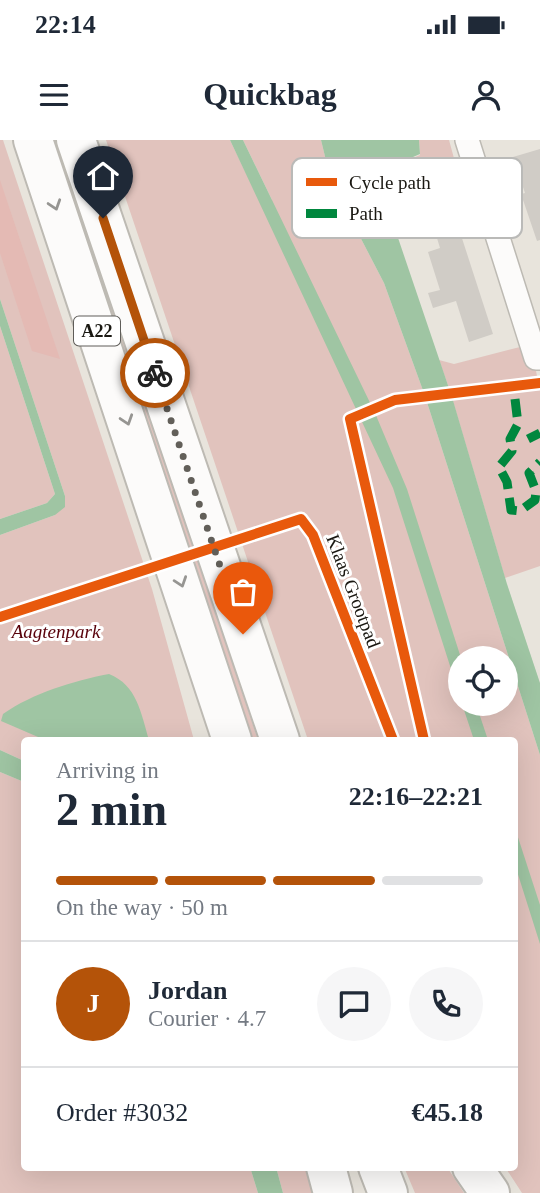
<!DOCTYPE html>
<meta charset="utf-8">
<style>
:root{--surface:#fff;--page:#f6f6f7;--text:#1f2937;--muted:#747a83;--line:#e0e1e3;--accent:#b45309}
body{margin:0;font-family:Georgia,serif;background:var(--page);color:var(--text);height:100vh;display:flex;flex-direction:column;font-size:26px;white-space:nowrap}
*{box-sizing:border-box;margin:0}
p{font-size:23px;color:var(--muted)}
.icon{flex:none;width:38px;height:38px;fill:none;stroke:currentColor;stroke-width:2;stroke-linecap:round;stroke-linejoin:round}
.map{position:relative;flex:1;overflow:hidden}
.details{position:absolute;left:21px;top:597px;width:497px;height:434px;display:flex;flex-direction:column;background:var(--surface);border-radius:7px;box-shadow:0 7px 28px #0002}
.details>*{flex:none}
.buttons{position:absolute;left:448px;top:506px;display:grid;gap:14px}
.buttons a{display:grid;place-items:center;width:70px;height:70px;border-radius:50%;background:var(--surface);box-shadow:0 7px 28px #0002;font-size:35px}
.pin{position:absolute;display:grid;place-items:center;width:60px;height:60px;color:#fff;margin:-72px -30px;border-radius:50% 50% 50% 0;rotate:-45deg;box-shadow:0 0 7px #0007}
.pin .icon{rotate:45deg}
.courier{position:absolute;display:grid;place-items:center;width:70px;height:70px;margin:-35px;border:5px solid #b45309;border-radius:50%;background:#fff;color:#222;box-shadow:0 2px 9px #0007}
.headline em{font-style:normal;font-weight:700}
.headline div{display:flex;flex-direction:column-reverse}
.headline{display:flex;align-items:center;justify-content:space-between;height:119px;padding:0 35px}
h1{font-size:46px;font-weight:700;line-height:52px}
.bar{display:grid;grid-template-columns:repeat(4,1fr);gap:10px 7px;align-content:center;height:84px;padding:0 35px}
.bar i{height:9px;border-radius:5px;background:var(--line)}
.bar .active{background:var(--accent)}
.bar p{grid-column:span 4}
.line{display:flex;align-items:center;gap:18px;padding:0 35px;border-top:2px solid var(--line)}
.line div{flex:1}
.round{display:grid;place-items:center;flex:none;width:74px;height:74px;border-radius:37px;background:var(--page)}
.status{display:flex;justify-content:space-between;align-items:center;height:49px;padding:0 35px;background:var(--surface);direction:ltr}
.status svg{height:19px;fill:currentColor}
header{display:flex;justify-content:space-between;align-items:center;height:91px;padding:0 35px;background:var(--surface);font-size:32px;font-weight:700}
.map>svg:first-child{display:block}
</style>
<div class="status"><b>22:14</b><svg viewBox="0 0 49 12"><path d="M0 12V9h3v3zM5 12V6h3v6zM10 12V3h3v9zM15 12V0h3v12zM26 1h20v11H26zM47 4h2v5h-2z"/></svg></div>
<header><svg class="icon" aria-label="menu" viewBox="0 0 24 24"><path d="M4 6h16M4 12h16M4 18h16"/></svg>Quickbag<svg class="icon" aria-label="person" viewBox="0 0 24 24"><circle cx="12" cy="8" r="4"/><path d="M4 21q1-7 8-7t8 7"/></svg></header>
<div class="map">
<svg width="540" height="1053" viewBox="0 0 540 1053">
<rect width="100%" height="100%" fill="#e8e4dc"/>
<path fill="#e1c3bd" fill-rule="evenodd" d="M0 0H3L152 449 194 600H24V621L0 610V395L55 375 65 356 0 159Z
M51 0H57L258 600H251Z
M106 0H230L261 64 272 60 243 0H321L331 41 384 143 425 256 540 615V1053H522L505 1027H514V600H308ZM460 518H506V564H460Z
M419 0H449L455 22 381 49 376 33 420 15Z
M0 186 55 354 47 363 0 379Z
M524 206 534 221 537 236 449 248 439 220 454 224Z
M540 247V426L505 438 452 258Z
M0 632 24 642V1027H250L258 1053H0Z
M276 1027H313L320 1053H283Z
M404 1027H447L464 1053H415Z"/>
<path fill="#e4bab4" d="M0 40 60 219 32 211 0 113Z"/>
<path fill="#9fc5a3" d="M230 0H243L375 273 407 349 461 518 460 557 393 348Z
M321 0H419L420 14 376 33 452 257 507 444 540 543V615L425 256 384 143 331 41Z
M0 159 65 356V367L55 375 0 395V379L47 363 55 354 0 186Z
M109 534C137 545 141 573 149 600H45L1 581 3 574C33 553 73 541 109 534Z
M462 564H476L488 600H474Z
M0 610 24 621V642L0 632Z
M514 685 540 765V804L515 725Z
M250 1027H276L283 1053H258Z"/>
<path fill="#d0ccc6" d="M540 9V100L537 101 521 54 525 53 513 17Z
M442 34 457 79 465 82 459 89 493 194 469 202 456 161 433 168 428 153 440 150 428 112 440 108 430 75 418 79 413 60 419 59 414 44Z"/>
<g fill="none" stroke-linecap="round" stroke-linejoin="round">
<g stroke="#bdbab3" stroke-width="26">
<path id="minor" d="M467 0 536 218H540"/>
</g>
<g stroke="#bdbab3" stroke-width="42">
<path id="motorway" d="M33 0 232 600
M76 0 280 600
M326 1027 333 1053
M378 1027 388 1053
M472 1027 490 1053"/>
</g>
<use href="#minor" stroke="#fcfbfa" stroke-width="23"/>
<use href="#motorway" stroke="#fcfbfa" stroke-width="38"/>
<path stroke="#00873e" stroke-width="9" stroke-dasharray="18 9" stroke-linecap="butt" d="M515 259 518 284 510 299 512 311 499 327 507 342 511 370 520 371 535 360 536 351 529 333 540 322
M528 299 540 293"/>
<g stroke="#fff" stroke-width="15">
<path id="cycleway" d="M0 477 301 379 313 395 393 600
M424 600 350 279 395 260 540 243"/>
</g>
<use href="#cycleway" stroke="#e8590c" stroke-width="10"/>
</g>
<defs><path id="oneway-chevron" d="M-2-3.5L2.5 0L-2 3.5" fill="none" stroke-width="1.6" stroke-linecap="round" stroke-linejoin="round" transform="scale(1.75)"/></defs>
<g stroke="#969592">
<use href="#oneway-chevron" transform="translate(55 65) rotate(72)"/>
<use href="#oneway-chevron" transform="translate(127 280) rotate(72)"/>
<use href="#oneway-chevron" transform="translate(181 442) rotate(71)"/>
</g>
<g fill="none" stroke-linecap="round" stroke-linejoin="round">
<path stroke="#625f59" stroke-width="7" stroke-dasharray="0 12.6" d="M155 233 243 494"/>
<path stroke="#b45309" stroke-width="9" d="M103 78 155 233"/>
</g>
<g text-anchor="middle" stroke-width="6" stroke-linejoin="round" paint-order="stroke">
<rect fill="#fff" stroke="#5f5d59" stroke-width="2" x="74" y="176.5" width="46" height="29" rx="5"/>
<g font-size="18" font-weight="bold" fill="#1a1812">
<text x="97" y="197">A22</text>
</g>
<g font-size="19" fill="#1a1812" stroke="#fff">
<text transform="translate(354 451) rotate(69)" y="7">Klaas Grootpad</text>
</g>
<g font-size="19" font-style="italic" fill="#59020b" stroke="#fff">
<text x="56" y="498">Aagtenpark</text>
</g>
</g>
<rect x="292" y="18" width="230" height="80" rx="10" fill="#fff" stroke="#babab8" stroke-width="2"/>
<rect x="306" y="38" width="31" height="8" fill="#e8590c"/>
<rect x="306" y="69" width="31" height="9" fill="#00873e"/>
<g font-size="19" fill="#1a1812">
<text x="349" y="49">Cycle path</text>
<text x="349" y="80">Path</text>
</g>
</svg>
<div class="buttons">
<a><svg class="icon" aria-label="locate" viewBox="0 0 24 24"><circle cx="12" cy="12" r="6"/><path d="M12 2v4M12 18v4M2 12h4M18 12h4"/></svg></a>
</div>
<div class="pin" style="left:243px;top:494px;background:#ea580c"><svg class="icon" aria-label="bag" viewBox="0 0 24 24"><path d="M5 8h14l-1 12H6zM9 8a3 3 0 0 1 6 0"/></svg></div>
<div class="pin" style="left:103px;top:78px;background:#1f2937"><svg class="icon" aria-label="home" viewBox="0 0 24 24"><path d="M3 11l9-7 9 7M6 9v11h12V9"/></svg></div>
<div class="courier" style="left:155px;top:233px"><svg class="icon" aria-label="bike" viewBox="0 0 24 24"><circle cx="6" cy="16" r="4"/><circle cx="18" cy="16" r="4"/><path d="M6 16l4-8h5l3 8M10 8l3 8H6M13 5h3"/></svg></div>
<section class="details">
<div class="headline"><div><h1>2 min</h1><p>Arriving in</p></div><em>22:16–22:21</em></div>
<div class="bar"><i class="active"></i><i class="active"></i><i class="active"></i><i></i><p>On the way · 50 m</p></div>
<div class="line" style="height:126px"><b class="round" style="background:var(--accent);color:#fff">J</b><div><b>Jordan</b><p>Courier · 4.7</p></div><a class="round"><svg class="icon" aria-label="chat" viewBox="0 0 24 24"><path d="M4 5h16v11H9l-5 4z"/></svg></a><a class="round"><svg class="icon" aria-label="phone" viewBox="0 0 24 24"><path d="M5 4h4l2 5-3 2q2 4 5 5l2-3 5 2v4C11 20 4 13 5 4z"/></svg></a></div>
<div class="line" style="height:91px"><div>Order #3032</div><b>€45.18</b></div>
</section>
</div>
